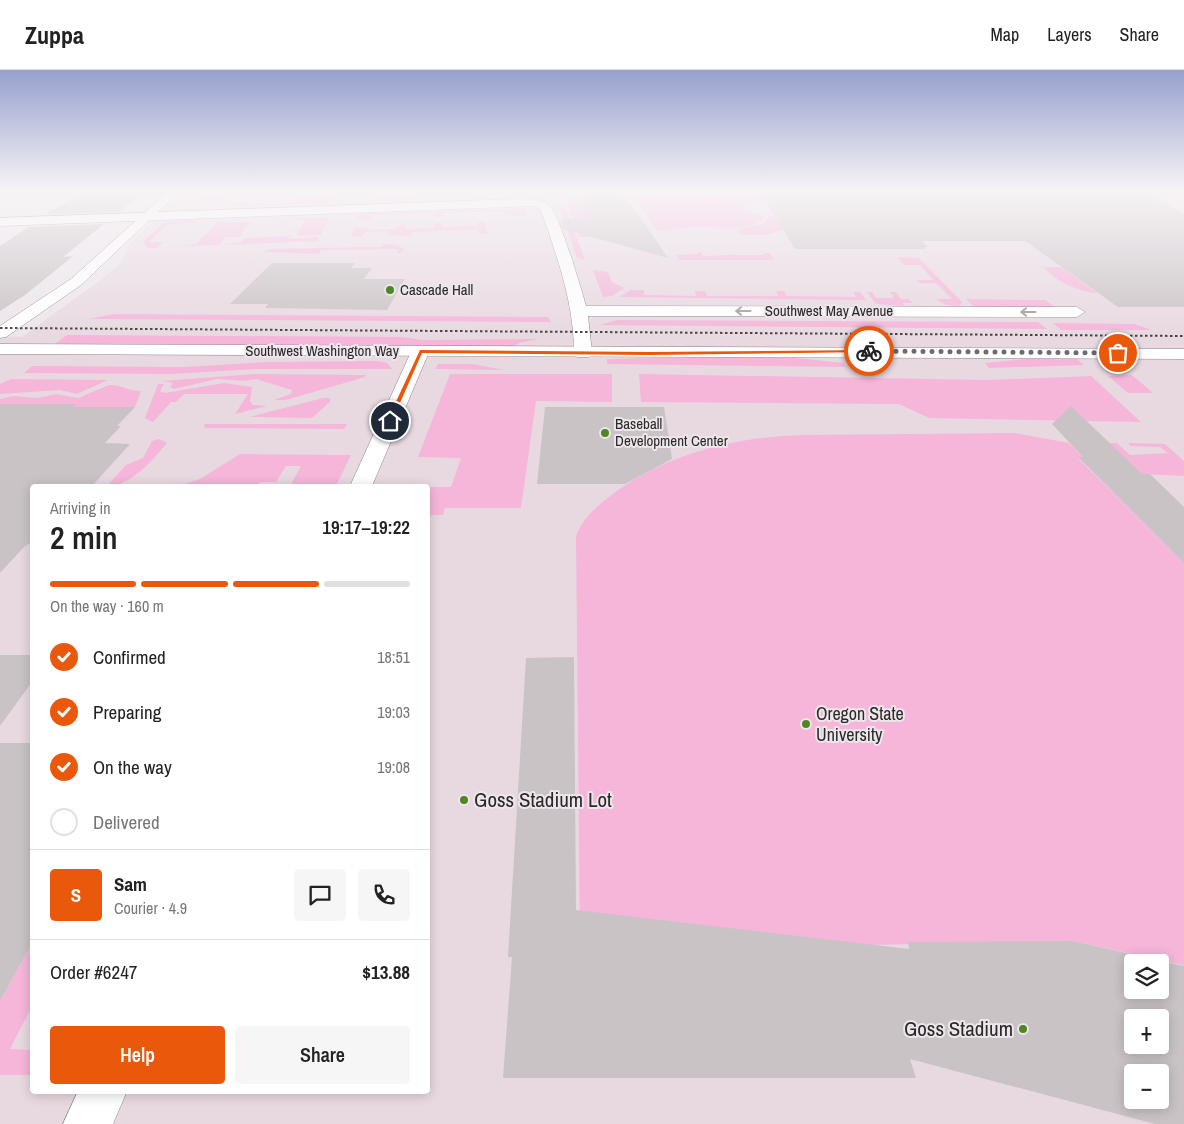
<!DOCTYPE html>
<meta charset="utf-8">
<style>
:root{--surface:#fff;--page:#f6f6f6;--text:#222;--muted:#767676;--line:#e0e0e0;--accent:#ea580c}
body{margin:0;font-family:"Archivo Narrow",sans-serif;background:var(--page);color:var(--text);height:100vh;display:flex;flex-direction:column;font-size:19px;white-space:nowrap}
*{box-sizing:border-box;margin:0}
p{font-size:16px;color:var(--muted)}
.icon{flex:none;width:28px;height:28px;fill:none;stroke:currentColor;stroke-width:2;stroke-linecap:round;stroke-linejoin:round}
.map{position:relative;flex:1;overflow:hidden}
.details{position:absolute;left:30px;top:414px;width:400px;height:610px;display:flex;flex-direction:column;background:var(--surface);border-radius:5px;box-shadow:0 2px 12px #0003}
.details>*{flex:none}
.buttons{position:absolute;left:1124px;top:884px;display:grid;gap:10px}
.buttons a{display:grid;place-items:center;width:45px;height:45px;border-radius:5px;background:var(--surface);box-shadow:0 2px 12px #0003;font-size:25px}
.pin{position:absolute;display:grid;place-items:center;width:42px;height:42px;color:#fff;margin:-21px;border:2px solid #fff;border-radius:50%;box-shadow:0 1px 5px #0007}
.courier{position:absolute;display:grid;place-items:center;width:50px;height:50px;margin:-25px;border:4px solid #ea580c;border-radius:50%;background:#fff;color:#222;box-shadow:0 1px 6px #0007}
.summary em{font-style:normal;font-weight:600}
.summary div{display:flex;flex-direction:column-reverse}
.summary{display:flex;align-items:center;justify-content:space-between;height:85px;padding:0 20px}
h1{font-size:32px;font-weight:600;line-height:38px}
.bar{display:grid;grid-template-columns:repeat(4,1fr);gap:8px 5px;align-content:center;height:60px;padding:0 20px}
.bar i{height:6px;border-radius:4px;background:var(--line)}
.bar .current{background:var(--accent)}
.bar p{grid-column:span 4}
.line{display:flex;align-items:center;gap:12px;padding:0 20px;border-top:1px solid var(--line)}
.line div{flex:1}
.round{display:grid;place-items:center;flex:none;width:52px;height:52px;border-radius:5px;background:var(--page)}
ol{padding:0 20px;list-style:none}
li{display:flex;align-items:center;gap:15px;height:55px}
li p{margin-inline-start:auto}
li .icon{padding:5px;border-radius:50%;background:var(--accent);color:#fff;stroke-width:4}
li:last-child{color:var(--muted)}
li i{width:28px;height:28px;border:2px solid var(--line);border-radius:50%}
.primary-button{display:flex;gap:10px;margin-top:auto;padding:10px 20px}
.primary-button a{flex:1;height:58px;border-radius:5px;background:var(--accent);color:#fff;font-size:20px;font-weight:600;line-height:58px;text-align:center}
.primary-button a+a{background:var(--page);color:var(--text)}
header{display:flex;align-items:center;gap:30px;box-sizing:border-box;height:70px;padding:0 25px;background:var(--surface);border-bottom:1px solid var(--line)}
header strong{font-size:24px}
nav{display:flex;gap:28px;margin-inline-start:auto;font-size:18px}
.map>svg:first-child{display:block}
</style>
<header>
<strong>Zuppa</strong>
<nav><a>Map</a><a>Layers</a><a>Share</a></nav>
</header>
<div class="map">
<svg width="1184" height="1054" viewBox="0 0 1184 1054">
<rect width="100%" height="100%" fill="#ede6ea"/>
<path fill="#e8d9e1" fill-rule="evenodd" d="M187 119H1184V1054H0V266L22 267 98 212 121 193 129 174ZM32 416H428V1021H32ZM1132 892H1160V920H1132ZM1132 948H1160V975H1132ZM1132 1002H1160V1030H1132Z"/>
<path fill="#f5b6d9" d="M332 119H337L330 133 234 136 238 132 245 131 243 134 290 133 292 130 327 128Z
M380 119H447V122L408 121 407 128 412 130 376 131Z
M622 119H736C707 129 653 124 622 119Z
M301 120 297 124H293L294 121 236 123 221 130H204L214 123Z
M749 120H775L770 132 719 125Z
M647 124 706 125 739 128 756 132 743 136 745 141 765 146C755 163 710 156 692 157 680 157 668 161 656 160L635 127Z
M566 129H587L590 167H580Z
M559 137H565L585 190 577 188Z
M524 138 526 146 505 145 504 141 443 143 442 147H434V143L372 145 371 150 357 149 359 144Z
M769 146H779L784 160 765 165H741L738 159 763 154Z
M323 147 329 148 321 165 296 166 299 161H279L300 160 305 150H286Z
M195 150 193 153 168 154 149 172H163L156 178H148L143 172 164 152Z
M485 151 487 164H479L478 159 412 162 411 166 388 165V161L366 162 361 167 351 166 354 158 368 157 367 160 396 159 400 155H405V159L433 158 435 153H442V157L477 156 478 152Z
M217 152H251L242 161H244L240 167H225L219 175 181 176 197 174Z
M292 166 288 169 319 167 318 171 224 175 241 172 245 168Z
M383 174 397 175 404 179 401 183H397L399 179 322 180 318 184 264 182 270 179 374 177H382Z
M698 182H701L702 186 730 185 729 183 733 185H765L764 183H770L774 190H679L677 185 698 184Z
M897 187 919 188 962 232 960 236 947 235 935 229H952L936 213H920L917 210H933L920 195H904Z
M1043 197H1061L1097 223C1079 222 1055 211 1043 197Z
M593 200 608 202 612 212 624 218 612 226 603 227Z
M630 220H644V225L696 226 695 221H705L707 226H778L776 221H784L787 226 856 227 853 222H860L866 230 620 227Z
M867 222H872L876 228H894L890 222H896L901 229H909L912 233H903L904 236 876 234Z
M966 229 1045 230 1055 237H978L972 235Z
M114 244 548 247 551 252 89 249Z
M617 250 1038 252 1047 259 600 255Z
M1053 253 1134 254 1152 260H1061Z
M67 265 402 267 422 270 538 269 519 273 513 277 55 274Z
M778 286 843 293 846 297 607 294V289Z
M1046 287 1076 288 1084 295 989 298 985 293Z
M377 291 387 293 392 299H258L171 304 24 303 32 296 184 297 267 292Z
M438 294H472L504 300 435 299Z
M254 304 366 305 365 307 286 330H274L291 324 292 320 256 309 244 311 217 309 174 319 170 317 173 313 162 311Z
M450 304H612V332L536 331 521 438H445L443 445H431L428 457V417H451L461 388 418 387Z
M639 304 988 310 1091 306 1141 352 929 348 899 334 641 332Z
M1132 305 1153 323H1128L1108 306Z
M11 309 108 310 77 324 60 320 0 324V314Z
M224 313 252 317 250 331 253 335 267 336 235 344 248 324H184L176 332H171L153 352 145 348 158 314H164L160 321 165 323Z
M109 315C120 314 129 321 141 321L135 337H73L75 334 0 335V329L13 326 38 328 56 324 78 328Z
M323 328H330V332L312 348 249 347Z
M204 354H347L344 359 205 358Z
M1015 363 1069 373 1083 387 1078 388 1184 493V895L1073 871 868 875 580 870 576 467C581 450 595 438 609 427 664 384 735 367 803 365Z
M159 369 167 373C152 391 131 416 107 416L126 395 143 388 152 371Z
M1078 373H1117L1130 385 1168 383 1160 377 1131 376 1128 373 1165 374 1184 391V406L1142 404Z
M240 384 351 385 336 416H290L301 396H286L276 412H260L257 416H179L200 409Z
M32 873V936L10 979 32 980V1005H0V931Z"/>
<path fill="#cac3c6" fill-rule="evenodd" d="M759 119 1136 120 1184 143V237H1118L1025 171H922L928 177H924L927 179H795Z
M143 122 120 142 47 144 78 124Z
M618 125 620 128 628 130 668 188 563 159 561 149H588L578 126Z
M104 154 63 187 73 186 25 225 0 241V176L29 157Z
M272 193H355L351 198H372L364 209H405L387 240 265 238 268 234H230Z
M0 334H76L73 337H135L117 356H121L105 373 130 374 92 416H32V472L25 476 0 503Z
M1071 336 1142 404H1150L1184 437V493L1078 387H1083L1052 354Z
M545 337H664L672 389 625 414H537Z
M0 585H32V612L0 656Z
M574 587 576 840 909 879 908 872 1073 871 1184 896V1054H1155L910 989 916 1008H503L512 887H508L526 588ZM1132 892H1160V920H1132ZM1132 948H1160V975H1132ZM1132 1002H1160V1030H1132Z
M0 673H32V873L0 931Z"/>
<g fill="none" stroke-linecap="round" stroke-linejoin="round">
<g stroke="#8c8589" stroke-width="1">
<path id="street" d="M516 129C527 129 542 128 550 136 559 144 582 221 586 236L1077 237 1085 242 1077 247 588 246 592 283 589 287H577L574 283C574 232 557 187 541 140L534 136 0 156V148Z
M420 277 426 278 429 282 372 416H350L411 282 414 278Z
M78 1021H127L113 1054H63Z"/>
</g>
<g stroke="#8c8589" stroke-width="1">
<path id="secondary" d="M171 119H182L81 215 6 267 0 268V256L71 209Z
M1174 119H1184V124Z
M0 274 1184 279V289L0 284Z"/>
</g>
<use href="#street" fill="#fff" fill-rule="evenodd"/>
<use href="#secondary" fill="#fff" fill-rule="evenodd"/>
<path stroke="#423f40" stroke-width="2" stroke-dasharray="2.5 2.5" stroke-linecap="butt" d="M0 258 1184 266"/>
</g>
<defs><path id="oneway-shaft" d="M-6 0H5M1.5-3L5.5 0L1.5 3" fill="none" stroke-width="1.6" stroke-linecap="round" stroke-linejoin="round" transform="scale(1.25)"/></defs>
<g stroke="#a09e9f">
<use href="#oneway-shaft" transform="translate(743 241) rotate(-180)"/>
<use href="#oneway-shaft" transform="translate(1028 242) rotate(-180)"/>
</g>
<linearGradient id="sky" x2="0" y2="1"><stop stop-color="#97a0cd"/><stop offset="0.45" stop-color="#f7f4f6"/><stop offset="1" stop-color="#f7f4f6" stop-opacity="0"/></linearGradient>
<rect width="1184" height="267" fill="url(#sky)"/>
<path fill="#ea580c" d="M869 280 871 282 650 285 422 283 392 351 390 353 387 351 420 280 650 282Z"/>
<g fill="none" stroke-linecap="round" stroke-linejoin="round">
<path stroke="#6f6a6d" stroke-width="5" stroke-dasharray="0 9" d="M869 281 1118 283"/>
</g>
<g fill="#4e8722" stroke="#ede6ea" stroke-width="2">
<circle cx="390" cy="220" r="5"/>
<circle cx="605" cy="363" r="5"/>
<circle cx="806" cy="654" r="5"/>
<circle cx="464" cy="730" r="5"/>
<circle cx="1023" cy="959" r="5"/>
</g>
<g text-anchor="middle" stroke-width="4" stroke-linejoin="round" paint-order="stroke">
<g font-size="15" fill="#2b2829" stroke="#ede6ea" text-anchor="start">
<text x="400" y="225">Cascade Hall</text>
<text x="615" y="359">Baseball<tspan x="615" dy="17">Development Center</tspan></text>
</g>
<g font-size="15" fill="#2b2829" stroke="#ede6ea">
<text x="829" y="246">Southwest May Avenue</text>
<text x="322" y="286">Southwest Washington Way</text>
</g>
<g font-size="18" fill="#2b2829" stroke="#ede6ea" text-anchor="start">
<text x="816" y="650">Oregon State<tspan x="816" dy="21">University</tspan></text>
</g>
<g font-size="21" fill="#2b2829" stroke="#ede6ea" text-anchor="start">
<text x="474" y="737">Goss Stadium Lot</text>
<text x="1013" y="966" text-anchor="end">Goss Stadium</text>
</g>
</g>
</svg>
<div class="buttons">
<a><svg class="icon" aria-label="layers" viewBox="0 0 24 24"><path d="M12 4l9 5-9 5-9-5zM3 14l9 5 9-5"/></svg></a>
<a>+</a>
<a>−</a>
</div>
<div class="pin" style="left:1118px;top:283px;background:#ea580c"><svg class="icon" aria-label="bag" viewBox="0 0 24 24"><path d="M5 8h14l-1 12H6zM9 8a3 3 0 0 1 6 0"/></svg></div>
<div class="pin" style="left:390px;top:351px;background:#1f2937"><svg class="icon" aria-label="home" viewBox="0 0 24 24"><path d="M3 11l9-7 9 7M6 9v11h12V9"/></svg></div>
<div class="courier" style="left:869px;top:281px"><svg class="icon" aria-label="bike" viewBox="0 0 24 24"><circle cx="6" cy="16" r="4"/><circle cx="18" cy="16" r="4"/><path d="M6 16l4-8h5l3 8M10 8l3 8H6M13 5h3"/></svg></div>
<section class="details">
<div class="summary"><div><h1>2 min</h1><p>Arriving in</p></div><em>19:17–19:22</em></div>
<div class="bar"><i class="current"></i><i class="current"></i><i class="current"></i><i></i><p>On the way · 160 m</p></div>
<ol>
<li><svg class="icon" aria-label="check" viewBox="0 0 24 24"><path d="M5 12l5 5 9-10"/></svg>Confirmed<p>18:51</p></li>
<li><svg class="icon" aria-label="check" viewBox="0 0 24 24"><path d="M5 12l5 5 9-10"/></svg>Preparing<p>19:03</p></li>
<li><svg class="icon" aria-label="check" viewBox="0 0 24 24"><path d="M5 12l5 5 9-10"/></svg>On the way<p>19:08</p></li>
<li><i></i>Delivered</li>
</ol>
<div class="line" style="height:90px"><b class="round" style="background:var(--accent);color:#fff">S</b><div><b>Sam</b><p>Courier · 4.9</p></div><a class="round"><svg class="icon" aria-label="chat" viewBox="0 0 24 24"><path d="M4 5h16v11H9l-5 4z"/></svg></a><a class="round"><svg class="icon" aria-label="phone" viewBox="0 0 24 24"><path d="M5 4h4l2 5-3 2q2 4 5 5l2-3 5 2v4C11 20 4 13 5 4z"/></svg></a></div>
<div class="line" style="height:65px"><div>Order #6247</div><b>$13.88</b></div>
<div class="primary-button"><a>Help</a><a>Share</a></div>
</section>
</div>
